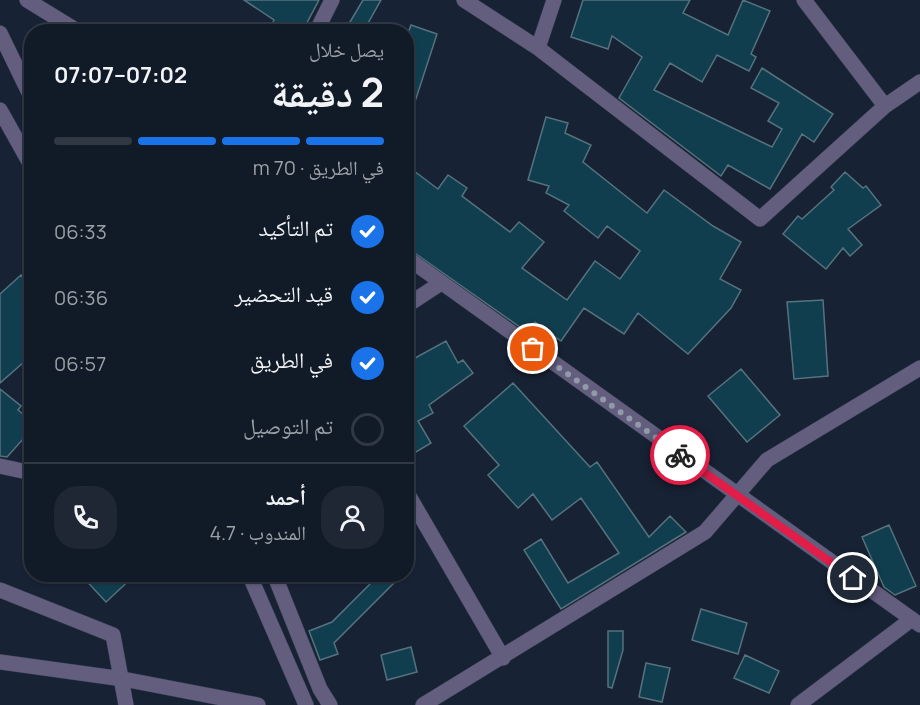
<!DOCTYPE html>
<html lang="ar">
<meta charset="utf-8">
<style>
:root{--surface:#111a27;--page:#1e2733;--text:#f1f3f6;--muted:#9ca1a7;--line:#303844;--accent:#1a73e8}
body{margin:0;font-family:Manrope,"Noto Naskh Arabic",sans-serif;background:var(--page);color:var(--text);direction:rtl;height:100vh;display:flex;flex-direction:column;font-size:22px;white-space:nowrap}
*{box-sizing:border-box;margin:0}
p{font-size:20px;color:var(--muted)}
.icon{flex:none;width:33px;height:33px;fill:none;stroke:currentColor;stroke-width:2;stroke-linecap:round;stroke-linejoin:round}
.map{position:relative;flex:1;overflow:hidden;direction:ltr}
.side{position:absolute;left:24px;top:24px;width:390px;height:558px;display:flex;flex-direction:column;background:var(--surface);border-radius:24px;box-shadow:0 2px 4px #0004,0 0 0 2px var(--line);direction:rtl}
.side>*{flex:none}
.pin{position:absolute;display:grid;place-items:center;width:51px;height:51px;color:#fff;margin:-26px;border:3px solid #fff;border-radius:50%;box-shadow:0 2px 6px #0007}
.courier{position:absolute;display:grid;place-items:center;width:60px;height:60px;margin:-30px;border:4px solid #e11d48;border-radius:50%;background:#fff;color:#222;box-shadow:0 2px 8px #0007}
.summary em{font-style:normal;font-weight:700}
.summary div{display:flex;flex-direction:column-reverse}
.summary{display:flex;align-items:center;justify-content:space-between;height:102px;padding:0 30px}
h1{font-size:39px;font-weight:700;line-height:45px}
.bar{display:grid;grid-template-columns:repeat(4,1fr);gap:9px 6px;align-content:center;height:72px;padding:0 30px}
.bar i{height:8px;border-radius:4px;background:var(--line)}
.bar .on{background:var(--accent)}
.bar p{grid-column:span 4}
.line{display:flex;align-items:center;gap:15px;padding:0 30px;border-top:2px solid var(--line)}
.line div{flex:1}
.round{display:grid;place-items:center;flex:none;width:63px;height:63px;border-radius:24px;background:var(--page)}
ol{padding:0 30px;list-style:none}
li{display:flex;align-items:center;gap:18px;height:66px}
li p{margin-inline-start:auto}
li .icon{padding:6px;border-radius:50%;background:var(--accent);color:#fff;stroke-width:4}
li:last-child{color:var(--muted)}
li i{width:33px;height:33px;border:3px solid var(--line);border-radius:50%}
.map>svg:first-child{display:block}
</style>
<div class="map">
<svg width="920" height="705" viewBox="0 0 920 705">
<rect width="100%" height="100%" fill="#172234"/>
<path fill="#113e4e" stroke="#56727e" stroke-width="1.5" d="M244 0H319L302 32H268L274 20Z
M363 0H381L363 32H344Z
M583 0H690L683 13 728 35 743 0 770 11 751 54 756 57 749 71 717 55 702 82 670 63 654 90 772 147 782 129 768 121 779 103 751 88 762 68 833 114 814 142 802 134 770 189 728 165 721 176 619 98 642 57 612 36 608 49 571 37Z
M411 25 437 34 410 117H406V39Z
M546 117 568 123 565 133 591 145 583 162 647 213 664 190 713 226 741 242 720 279 741 290 731 308 688 354 638 313 624 334 584 308 561 341 535 322 527 332 406 247V165L438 189 448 175 467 188 462 196 510 232 519 222 544 242 522 268 567 300 595 261 620 279 640 251 607 226 598 238 564 211 569 205 546 193 549 186 528 180Z
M845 172 863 188 866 186 881 205 848 229 862 245 850 256 843 248 826 269 783 234 798 216 802 219 834 190 831 187Z
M21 275 32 288V355L0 383V294Z
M823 300 828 376 794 379 787 302Z
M446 341 458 363 463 360 473 373 429 405 433 413 418 421 431 443 406 458V363Z
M741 369 780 415 747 442 708 396Z
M513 383 590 467 597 462 649 537 670 516 686 532 561 609 524 550 541 539 568 583 619 553 581 498 552 520 533 494 518 508 488 475 499 465 464 426Z
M0 389 21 406 18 410 32 422V429L7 457 0 456Z
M889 525 916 586 895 595 884 587 862 537Z
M80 574H136L106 602Z
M380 574H388L395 582 334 643 338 654 320 660 309 631 332 622Z
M701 609 747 623 738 654 692 640Z
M608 631H623V650L612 688 608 687Z
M411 647 417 672 387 680 381 655Z
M745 655 779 671 769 693 734 678Z
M646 663 670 668 662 702 639 697Z"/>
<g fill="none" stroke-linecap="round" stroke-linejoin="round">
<g stroke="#313c4d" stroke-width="16">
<path id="minor" d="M27 0 79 32
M464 0 538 48 760 219 885 106 920 82
M804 0 885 106
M316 32 332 0
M0 33 32 99
M538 48 554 0
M0 110 32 167
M406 257 920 625
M406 306 441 283
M0 466 32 473
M406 491 503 658
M249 574 306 705
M274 574 320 689 330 705
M0 590 113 635 126 705
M0 662 123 679 258 705
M423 705 705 532 767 460 920 368
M798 705 912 619"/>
</g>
<use href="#minor" stroke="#635d7e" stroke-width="15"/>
</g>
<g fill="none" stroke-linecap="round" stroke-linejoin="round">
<path stroke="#919aa8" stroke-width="6" stroke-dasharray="0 10.8" d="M533 349 680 455"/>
<path stroke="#e11d48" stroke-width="8" d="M680 455 853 578"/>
</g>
</svg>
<div class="pin" style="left:533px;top:349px;background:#ea580c"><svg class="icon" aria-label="bag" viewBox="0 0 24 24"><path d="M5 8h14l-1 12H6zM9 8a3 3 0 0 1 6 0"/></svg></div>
<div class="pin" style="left:853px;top:578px;background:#1f2937"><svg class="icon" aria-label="home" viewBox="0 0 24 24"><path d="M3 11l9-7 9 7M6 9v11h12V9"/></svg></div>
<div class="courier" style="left:680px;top:455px"><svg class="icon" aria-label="bike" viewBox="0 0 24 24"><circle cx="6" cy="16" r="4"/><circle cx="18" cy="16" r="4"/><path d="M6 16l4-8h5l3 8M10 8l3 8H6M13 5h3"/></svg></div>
<section class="side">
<div class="summary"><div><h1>2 دقيقة</h1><p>يصل خلال</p></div><em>07:02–07:07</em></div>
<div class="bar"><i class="on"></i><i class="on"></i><i class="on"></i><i></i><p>في الطريق · 70 m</p></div>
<ol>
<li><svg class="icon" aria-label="check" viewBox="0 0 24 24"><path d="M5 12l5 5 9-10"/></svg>تم التأكيد<p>06:33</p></li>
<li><svg class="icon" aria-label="check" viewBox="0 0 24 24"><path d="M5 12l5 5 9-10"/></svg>قيد التحضير<p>06:36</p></li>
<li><svg class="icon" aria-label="check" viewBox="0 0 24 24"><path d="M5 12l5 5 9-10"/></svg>في الطريق<p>06:57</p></li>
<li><i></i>تم التوصيل</li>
</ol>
<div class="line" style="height:108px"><a class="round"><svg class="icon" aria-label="person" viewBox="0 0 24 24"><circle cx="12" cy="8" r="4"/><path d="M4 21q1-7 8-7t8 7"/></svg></a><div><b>أحمد</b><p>المندوب · 4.7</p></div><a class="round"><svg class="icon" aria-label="phone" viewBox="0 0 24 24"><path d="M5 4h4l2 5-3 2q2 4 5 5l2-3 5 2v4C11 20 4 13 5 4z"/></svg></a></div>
</section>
</div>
